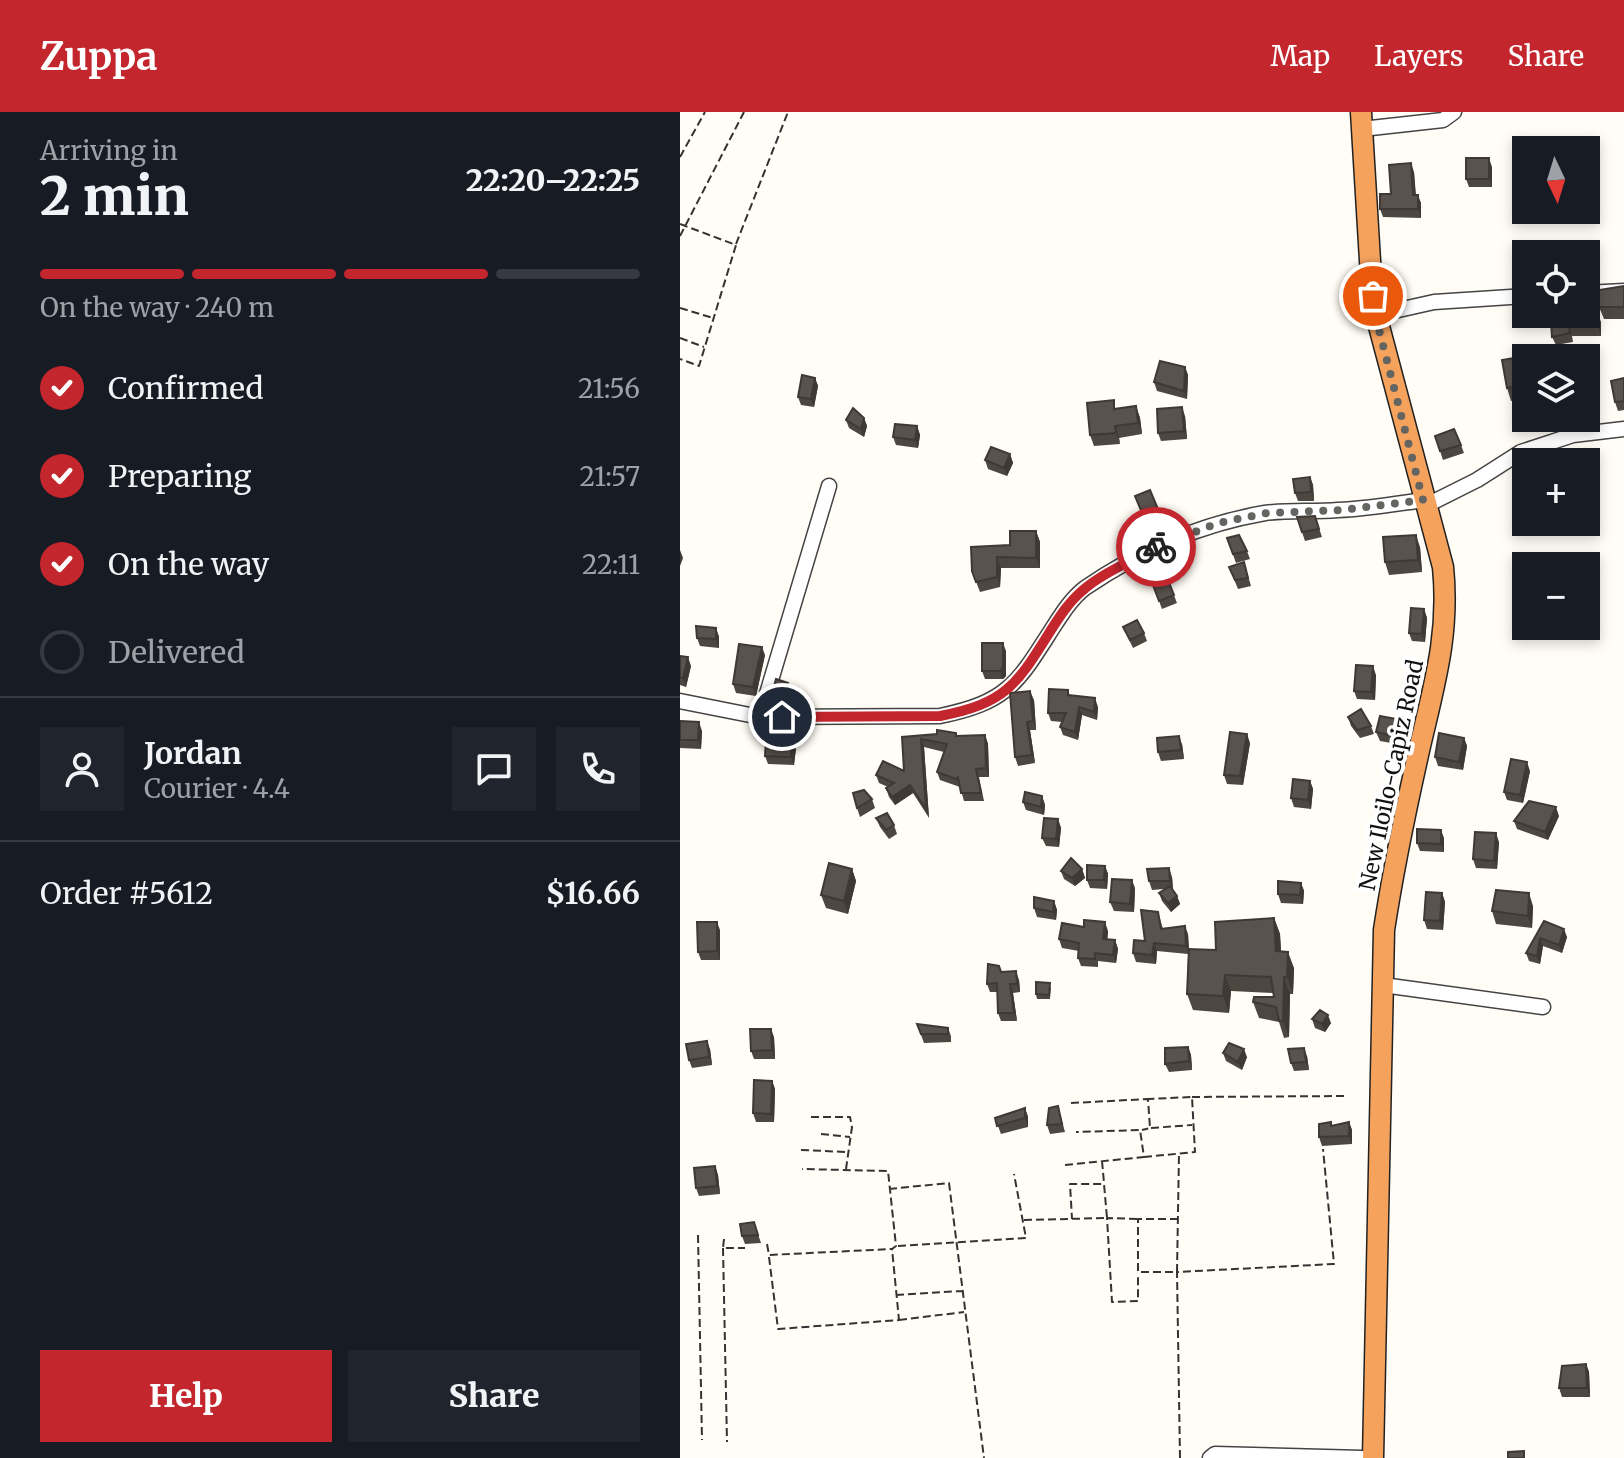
<!DOCTYPE html>
<meta charset="utf-8">
<style>
:root{--surface:#171b24;--page:#20242c;--text:#f1f3f6;--muted:#9ea1a6;--line:#363941;--accent:#c4262e}
body{margin:0;font-family:Merriweather,serif;background:var(--page);color:var(--text);height:100vh;display:flex;flex-direction:column;font-size:30px;white-space:nowrap}
*{box-sizing:border-box;margin:0}
p{font-size:26px;color:var(--muted)}
.icon{flex:none;width:44px;height:44px;fill:none;stroke:currentColor;stroke-width:2;stroke-linecap:round;stroke-linejoin:round}
.map{position:relative;flex:1;overflow:hidden}
.side{display:flex;flex-direction:column;background:var(--surface);width:680px}
.side>*{flex:none}
.needle{width:52px;rotate:176deg}
.controls{position:absolute;left:832px;top:24px;display:grid;gap:16px}
.controls a{display:grid;place-items:center;width:88px;height:88px;border-radius:0px;background:var(--surface);box-shadow:0 4px 12px #0003;font-size:40px}
.pin{position:absolute;display:grid;place-items:center;width:68px;height:68px;color:#fff;margin:-34px;border:4px solid #fff;border-radius:50%;box-shadow:0 2px 8px #0007}
.courier{position:absolute;display:grid;place-items:center;width:80px;height:80px;margin:-40px;border:6px solid #c4262e;border-radius:50%;background:#fff;color:#222;box-shadow:0 2px 10px #0007}
.headline em{font-style:normal;font-weight:800}
.headline div{display:flex;flex-direction:column-reverse}
.headline{display:flex;align-items:center;justify-content:space-between;height:136px;padding:0 40px}
h1{font-size:52px;font-weight:800;line-height:60px}
.bar{display:grid;grid-template-columns:repeat(4,1fr);gap:12px 8px;align-content:center;height:96px;padding:0 40px}
.bar i{height:10px;border-radius:6px;background:var(--line)}
.bar .selected{background:var(--accent)}
.bar p{grid-column:span 4}
.line{display:flex;align-items:center;gap:20px;padding:0 40px;border-top:2px solid var(--line)}
.line div{flex:1}
.round{display:grid;place-items:center;flex:none;width:84px;height:84px;border-radius:0px;background:var(--page)}
ol{padding:0 40px;list-style:none}
li{display:flex;align-items:center;gap:24px;height:88px}
li p{margin-inline-start:auto}
li .icon{padding:8px;border-radius:50%;background:var(--accent);color:#fff;stroke-width:4}
li:last-child{color:var(--muted)}
li i{width:44px;height:44px;border:4px solid var(--line);border-radius:50%}
.button{display:flex;gap:16px;margin-top:auto;padding:16px 40px}
.button a{flex:1;height:92px;border-radius:0px;background:var(--accent);color:#fff;font-size:32px;font-weight:800;line-height:92px;text-align:center}
.button a+a{background:var(--page);color:var(--text)}
header{display:flex;align-items:center;gap:48px;box-sizing:border-box;height:112px;padding:0 40px;background:var(--accent);color:#fff}
header strong{font-size:38px}
nav{display:flex;gap:44px;margin-inline-start:auto;font-size:28px}
main{display:flex;flex:1;min-height:0}
.map>svg:first-child{display:block}
</style>
<header>
<strong>Zuppa</strong>
<nav><a>Map</a><a>Layers</a><a>Share</a></nav>
</header>
<main>
<section class="side">
<div class="headline"><div><h1>2 min</h1><p>Arriving in</p></div><em>22:20–22:25</em></div>
<div class="bar"><i class="selected"></i><i class="selected"></i><i class="selected"></i><i></i><p>On the way · 240 m</p></div>
<ol>
<li><svg class="icon" aria-label="check" viewBox="0 0 24 24"><path d="M5 12l5 5 9-10"/></svg>Confirmed<p>21:56</p></li>
<li><svg class="icon" aria-label="check" viewBox="0 0 24 24"><path d="M5 12l5 5 9-10"/></svg>Preparing<p>21:57</p></li>
<li><svg class="icon" aria-label="check" viewBox="0 0 24 24"><path d="M5 12l5 5 9-10"/></svg>On the way<p>22:11</p></li>
<li><i></i>Delivered</li>
</ol>
<div class="line" style="height:144px"><a class="round"><svg class="icon" aria-label="person" viewBox="0 0 24 24"><circle cx="12" cy="8" r="4"/><path d="M4 21q1-7 8-7t8 7"/></svg></a><div><b>Jordan</b><p>Courier · 4.4</p></div><a class="round"><svg class="icon" aria-label="chat" viewBox="0 0 24 24"><path d="M4 5h16v11H9l-5 4z"/></svg></a><a class="round"><svg class="icon" aria-label="phone" viewBox="0 0 24 24"><path d="M5 4h4l2 5-3 2q2 4 5 5l2-3 5 2v4C11 20 4 13 5 4z"/></svg></a></div>
<div class="line" style="height:104px"><div>Order #5612</div><b>$16.66</b></div>
<div class="button"><a>Help</a><a>Share</a></div>
</section>
<div class="map">
<svg width="944" height="1346" viewBox="0 0 944 1346">
<rect width="100%" height="100%" fill="#fffdf5"/>
<g fill="none" stroke-linecap="round" stroke-linejoin="round">
<g stroke="#444" stroke-width="17">
<path id="minor" d="M682 17 763 8 774 0
M906 181 944 179
M696 203 754 190 846 184
M745 394 797 368 841 340 893 323 944 317
M0 589 80 605 260 604C329 590 338 570 374 514 383 500 392 486 405 476 459 439 520 412 585 401 609 398 634 400 658 398 687 397 715 392 743 388
M80 605 149 374
M703 873 863 895
M530 1346 535 1342 682 1346"/>
</g>
<g stroke="#222" stroke-width="23">
<path id="highway" d="M681 0 691 165 696 203 763 455C770 525 753 576 738 643 725 701 713 759 704 818L693 1346"/>
</g>
<path stroke="#333" stroke-width="2" stroke-dasharray="8 4" stroke-linecap="butt" d="M0 45 25 0
M0 112 56 133 19 254 0 247
M0 124 64 0
M56 132 108 0
M0 196 33 206
M0 226 24 235
M512 985 664 984
M391 991 468 987 470 1016 462 1018
M131 1005H170L172 1015 166 1057
M471 1016 512 1013
M141 1022 170 1025
M121 1038 167 1040
M464 1045 515 1040 512 985 468 987
M422 1049 424 1071
M385 1053 464 1045 460 1018 396 1020
M209 1077 269 1071 304 1346
M457 1107 427 1106 432 1190 458 1189V1162
M498 1107H458V1160H497L499 1041
M344 1108 427 1106 424 1072H390L392 1107
M18 1123 22 1328
M44 1127 43 1136H65
M87 1132 89 1143 212 1137 216 1134 208 1059 122 1057
M218 1134 346 1126 334 1062
M43 1136 47 1330
M89 1145 98 1217 219 1208 212 1137
M216 1183 282 1179
M219 1208 284 1200
M500 1346 497 1160 654 1152 643 1037"/>
<use href="#minor" stroke="#fff" stroke-width="14"/>
<use href="#highway" stroke="#f5a25d" stroke-width="20"/>
</g>
<path fill="#4d4742" d="M812 55V75H789L786 67Z
M734 60 736 83 741 91V106L703 105 700 97 711 82Z
M944 174V207H924L919 195Z
M871 210H921V224H892L893 230 876 233 872 225Z
M846 246V286L831 289 827 276Z
M505 255 508 263 507 287 477 279 474 270Z
M135 266 138 274 134 295 121 293 118 285Z
M944 266V298L938 299 935 290Z
M456 294 460 306 462 322 439 326 440 332 414 334 410 323 437 297Z
M505 304 507 327 481 329 478 321Z
M184 306 187 314 184 325 169 316 166 308Z
M237 314 240 323 238 336 216 333 213 325Z
M755 324 781 333 784 341 763 348Z
M330 342 333 351 327 364 308 357 305 348Z
M630 365 633 373 634 389H618L615 381Z
M470 378 483 410 468 416 455 384Z
M635 404 642 425 625 429 617 405Z
M356 419 360 430V456H321L320 475 300 480 292 459 330 433Z
M547 426 567 439 570 447 556 451Z
M740 435 742 460 709 463 705 450Z
M564 450 571 474 558 477 549 455Z
M488 468 497 491 482 497 473 473Z
M744 497 747 506 745 530 732 529 729 521Z
M443 515 464 521 467 529 453 536Z
M36 516 39 525V536L20 534 17 526Z
M326 539V564L323 567H305L302 559Z
M85 543 76 584 56 581 53 572Z
M0 544 11 554 6 575 0 573Z
M696 563 695 588 677 587 674 579Z
M388 578 390 584 418 595 417 608 402 603 398 628 383 623 380 615 382 610 371 609 368 601Z
M111 580 107 594 95 590 92 581Z
M354 588 356 618H350L355 651 338 654 335 645Z
M668 605 691 614 694 622 680 626 671 614Z
M722 608 725 616 722 633 700 629 696 620Z
M0 609 22 619 21 637 0 636Z
M305 623 308 632 309 665H299L304 689H284L280 675 260 668 257 660 264 640 244 635 249 706 233 681 215 693 209 685 206 676 208 675 199 671 196 663 224 659 222 625Z
M784 626 787 634 783 658 758 654 755 645Z
M570 631 563 673 547 672 544 663Z
M502 632 504 647 481 649 478 640Z
M116 636 114 653 88 652 85 644Z
M850 659 843 691 827 688 824 680Z
M630 669 633 677 631 697 614 695 611 686Z
M362 684 365 693 364 703 346 698 343 690Z
M192 687 195 696 180 705 177 696Z
M879 704 868 728 837 717 834 709Z
M196 706 214 713 217 722 209 727 200 715Z
M378 707 381 716 379 735 366 734 362 726Z
M764 726V740L740 739 737 731Z
M819 730 817 757 796 756 793 747Z
M425 754 428 762 427 777 410 776 407 768Z
M172 757 176 769 168 802 146 796 141 783Z
M402 757 405 766 395 774 384 767 381 759Z
M492 765 493 777 497 784 500 792 491 800 482 789 479 781 484 777 472 778 469 769Z
M621 771 624 779 623 792 601 791 598 782Z
M455 776 454 800 434 799 430 790Z
M762 781 765 790 763 818 747 817 744 808Z
M374 789 377 798 376 808 357 805 354 796Z
M853 794 852 816 816 812 812 799Z
M478 800 483 817 508 822 509 837 536 838 594 806 600 822 601 840 614 856 613 882H610L609 925 604 926 599 910 579 906 573 890 594 885 593 881 551 879 549 901 513 898 507 882 508 842 477 839 476 852 456 850 453 841 465 829Z
M864 809 887 825 882 841 863 834 860 852 849 849 846 841Z
M40 818V848H21L18 840Z
M428 819 427 827 435 828 438 837 436 851 418 849V855L401 854 398 846 399 839 382 836 379 827Z
M319 854 322 860 339 868 340 880 333 881 337 909H321L318 901V880H310L307 872Z
M371 875 370 887H357L356 882Z
M632 907 651 911 645 920 635 916Z
M237 912 268 916 271 924V930L244 931Z
M94 925 95 947H74L71 939Z
M508 935 511 943 512 958 489 960 485 952Z
M30 937 32 953 12 956 9 948Z
M543 941 567 945 562 958 546 949Z
M627 944 629 958 614 959 611 951Z
M92 969 95 977 94 1010H76L73 1001Z
M378 994 385 1020 370 1022 367 1013Z
M345 996 348 1005V1015L321 1022 315 1006Z
M651 1010 652 1014 669 1010 672 1018V1032L642 1034 639 1025Z
M35 1054 38 1063 40 1082 19 1084 16 1076Z
M74 1110 81 1131 65 1132 62 1124Z
M906 1252 909 1260 910 1285H882L879 1276Z"/>
<path fill="#3f3936" d="M809 46 812 55V75L809 67Z
M731 51 734 60 736 91 733 83Z
M738 83 741 91V106L738 97Z
M918 201 921 210V224L918 215Z
M505 255 508 263 507 287 504 279Z
M135 266 138 274 134 295 131 287Z
M456 294 460 306 462 322 458 311Z
M502 295 505 304 507 327 504 319Z
M184 306 187 314 184 325 181 317Z
M237 314 240 323 238 336 235 328Z
M435 314 439 326 440 332 436 321Z
M330 342 333 351 327 364 324 356Z
M630 365 633 373 634 389 631 380Z
M356 419 360 430V456L356 446Z
M736 423 740 435 742 460 738 448Z
M0 438 3 446 0 454Z
M317 445 321 456 320 475 317 465Z
M744 497 747 506 745 530 742 522Z
M36 516 39 525V536L36 527Z
M323 531 326 539V564L323 567 320 559Z
M82 535 85 543 76 584 73 575Z
M8 545 11 554 6 575 3 566Z
M693 554 696 563 695 588 691 580Z
M108 571 111 580 107 594 104 585Z
M350 579 354 588 356 618 353 609Z
M415 586 418 595 417 608 414 600Z
M399 595 402 603 398 628 395 620Z
M722 608 725 616 722 633 719 625Z
M19 610 22 619 21 637 18 628Z
M347 610 350 618 355 651 352 643Z
M567 622 570 631 563 673 560 664Z
M305 623 308 632 309 665 306 656Z
M499 624 502 632 504 647 501 638Z
M784 626 787 634 783 658 779 650Z
M241 627 244 635 249 706 246 697Z
M112 628 116 636 114 653 111 645Z
M847 650 850 659 843 691 840 683Z
M630 669 633 677 631 697 628 688Z
M230 673 233 681 215 693 212 685Z
M362 684 365 693 364 703 361 695Z
M876 695 879 704 868 728 865 720Z
M378 707 381 716 379 735 376 727Z
M761 718 764 726V740L761 732Z
M816 721 819 730 817 757 814 749Z
M425 754 428 762 427 777 424 768Z
M489 756 492 765 493 777 490 769Z
M172 757 176 769 168 802 164 789Z
M402 757 405 766 395 774 392 766Z
M452 768 455 776 454 800 450 792Z
M621 771 624 779 623 792 620 783Z
M762 781 765 790 763 818 760 809Z
M849 781 853 794 852 816 848 804Z
M497 784 500 792 491 800 488 791Z
M374 789 377 798 376 808 373 800Z
M594 806 600 822 602 856 596 839Z
M37 810 40 818V848L37 839Z
M425 810 428 819 427 835 423 827Z
M505 814 508 822 509 842 506 834Z
M884 817 887 825 882 841 879 833Z
M860 826 863 834 860 852 857 844Z
M435 828 438 837 436 851 433 843Z
M474 831 477 839 476 852 472 843Z
M608 840 614 856 613 882 607 865Z
M336 859 339 868 340 880 337 872Z
M545 863 551 879 549 901 543 884Z
M604 865 610 882 609 925 603 909Z
M330 872 333 881 337 909 334 901Z
M648 903 651 911 645 920 642 912Z
M91 917 94 925 95 947 92 938Z
M27 929 30 937 32 953 29 945Z
M508 935 511 943 512 958 509 949Z
M624 936 627 944 629 958 626 950Z
M564 937 567 945 562 958 558 950Z
M92 969 95 977 94 1010 91 1002Z
M345 996 348 1005V1015L345 1006Z
M669 1010 672 1018V1032L669 1024Z
M35 1054 38 1063 40 1082 37 1074Z
M906 1252 909 1260 910 1285 907 1276Z"/>
<path fill="#5a524d" stroke="#3f3936" stroke-width="2" d="M786 46H809V67H786Z
M731 51 733 83H738V97H700V82H711L709 53Z
M944 174V195H919V178Z
M918 201V215H889L890 221 872 225 871 210 904 205V202H906Z
M853 243 854 246H846V273L827 276 822 248Z
M480 249 505 255 504 279 474 270Z
M122 263 135 266 131 287 118 285Z
M944 266V289L935 290 931 269Z
M434 288V297L456 294 458 311 435 314 436 321 410 323 407 291Z
M502 295 504 319 478 321 477 297Z
M173 296 184 306 181 317 166 308Z
M215 312 237 314 235 328 213 325Z
M774 317 781 333 760 339 755 324Z
M311 335 330 342 324 356 305 348Z
M630 365 631 380 615 381 613 367Z
M470 378 480 402 465 408 455 384Z
M635 404 639 417 622 420 617 405Z
M330 419H356V446L317 445V465L296 470 292 459 291 435 330 433Z
M559 423 567 439 553 442 547 426Z
M736 423 738 448 705 450 703 425Z
M564 450 568 466 555 468 549 455Z
M488 468 494 483 479 489 473 473Z
M731 496 744 497 742 522 729 521Z
M457 508 464 521 450 528 443 515Z
M16 514 36 516V527L17 526Z
M302 531H323V555L320 559H302Z
M59 532 82 535 73 575 53 572Z
M0 544 8 545 3 566H0Z
M676 553 693 554 691 580 674 579Z
M96 567 108 571 104 585 92 581Z
M369 577 388 578V583L415 586 414 600 399 595 395 620 380 615 386 601H368Z
M350 579 353 609 347 610 352 643 335 645 330 581Z
M681 597 691 614 677 618 668 605Z
M700 604 722 608 719 625 696 620Z
M0 609 19 610 18 628H0Z
M257 618 276 621V624L305 623 306 656 296 657 301 681H281L278 665 276 667 257 660 267 632 241 627 246 697 230 673 212 685 206 676 214 671 196 663 203 649 224 659 222 625 257 622Z
M550 620 567 622 560 664 544 663Z
M759 621 784 626 779 650 755 645Z
M499 624 501 638 478 640 477 626Z
M86 627 112 628 111 645 85 644Z
M831 647 847 650 840 683 824 680Z
M613 667 630 669 628 688 611 686Z
M184 678 192 687 177 696 173 681Z
M345 680 362 684 361 695 343 690Z
M849 689 876 695 865 720 834 709Z
M207 701 214 713 206 718 196 706Z
M364 706 378 707 376 727 362 726Z
M737 717 761 718V732L737 731Z
M795 720 816 721 814 749 793 747Z
M391 746 402 757 392 766 381 759Z
M149 751 172 757 164 789 141 783Z
M407 753 425 754 424 768H407Z
M489 756 490 769H469L467 757Z
M432 767 452 768 450 792 430 790Z
M598 769 621 771 620 783 598 782Z
M490 774 497 784 488 791 479 781Z
M816 778 849 781 848 804 812 799Z
M746 780 762 781 760 809 744 808Z
M354 785 374 789 373 800 354 796Z
M461 798 478 800 481 817 505 814 506 834 474 831 472 843 453 841 454 828 465 829Z
M594 806 596 839 608 840 607 865H604L603 909H599L596 895 573 890 574 885H594L591 865 545 863 543 884 507 882 509 837 536 838 535 810Z
M404 808 425 810 423 827 435 828 433 843 415 841V847L398 846 399 831 379 827 382 811 404 815Z
M864 809 884 817 879 833 860 826 857 844 846 841Z
M17 810H37V839L18 840Z
M308 852 319 854 321 860 336 859 337 872H330L334 901H318L317 871 307 872Z
M356 870 370 871 369 883 356 882Z
M640 898 648 903 642 912 632 907Z
M237 912 268 916V922H241Z
M70 917H91L92 938 71 939Z
M27 929 29 945 9 948 6 932Z
M549 931 564 937 558 950 543 941Z
M508 935 509 949 485 952V936Z
M624 936 626 950 611 951 608 937Z
M74 968 92 969 91 1002 73 1001Z
M378 994 382 1012 367 1013 369 996Z
M345 996V1006L317 1014 315 1006Z
M651 1010V1014L669 1010V1024L639 1025V1012Z
M35 1054 37 1074 16 1076 14 1056Z
M74 1110 78 1123 62 1124 60 1112Z
M906 1252 907 1276H879L882 1254Z
M844 1339V1346H828V1340Z"/>
<g fill="none" stroke-linecap="round" stroke-linejoin="round">
<path stroke="#646461" stroke-width="8" stroke-dasharray="0 14.4" d="M476 435 538 411 587 401 661 398 743 388 698 214 693 184"/>
<path stroke="#c4262e" stroke-width="10" d="M102 605 260 604C327 591 337 572 371 518 380 504 389 490 402 479 422 461 452 449 476 435"/>
</g>
<g text-anchor="middle" stroke-width="8" stroke-linejoin="round" paint-order="stroke">
<g font-size="22" fill="#111" stroke="#fff">
<text transform="translate(711 663) rotate(-78)" y="8">New Iloilo-Capiz Road</text>
</g>
</g>
</svg>
<div class="controls">
<a><svg class="needle" viewBox="-14 -14 28 28"><path d="M0-13l5 13h-10z" fill="#e53935"/><path d="M0 13l5-13h-10z" fill="#9ea1a6"/></svg></a>
<a><svg class="icon" aria-label="locate" viewBox="0 0 24 24"><circle cx="12" cy="12" r="6"/><path d="M12 2v4M12 18v4M2 12h4M18 12h4"/></svg></a>
<a><svg class="icon" aria-label="layers" viewBox="0 0 24 24"><path d="M12 4l9 5-9 5-9-5zM3 14l9 5 9-5"/></svg></a>
<a>+</a>
<a>−</a>
</div>
<div class="pin" style="left:693px;top:184px;background:#ea580c"><svg class="icon" aria-label="bag" viewBox="0 0 24 24"><path d="M5 8h14l-1 12H6zM9 8a3 3 0 0 1 6 0"/></svg></div>
<div class="pin" style="left:102px;top:605px;background:#1f2937"><svg class="icon" aria-label="home" viewBox="0 0 24 24"><path d="M3 11l9-7 9 7M6 9v11h12V9"/></svg></div>
<div class="courier" style="left:476px;top:435px"><svg class="icon" aria-label="bike" viewBox="0 0 24 24"><circle cx="6" cy="16" r="4"/><circle cx="18" cy="16" r="4"/><path d="M6 16l4-8h5l3 8M10 8l3 8H6M13 5h3"/></svg></div>
</div>
</main>
